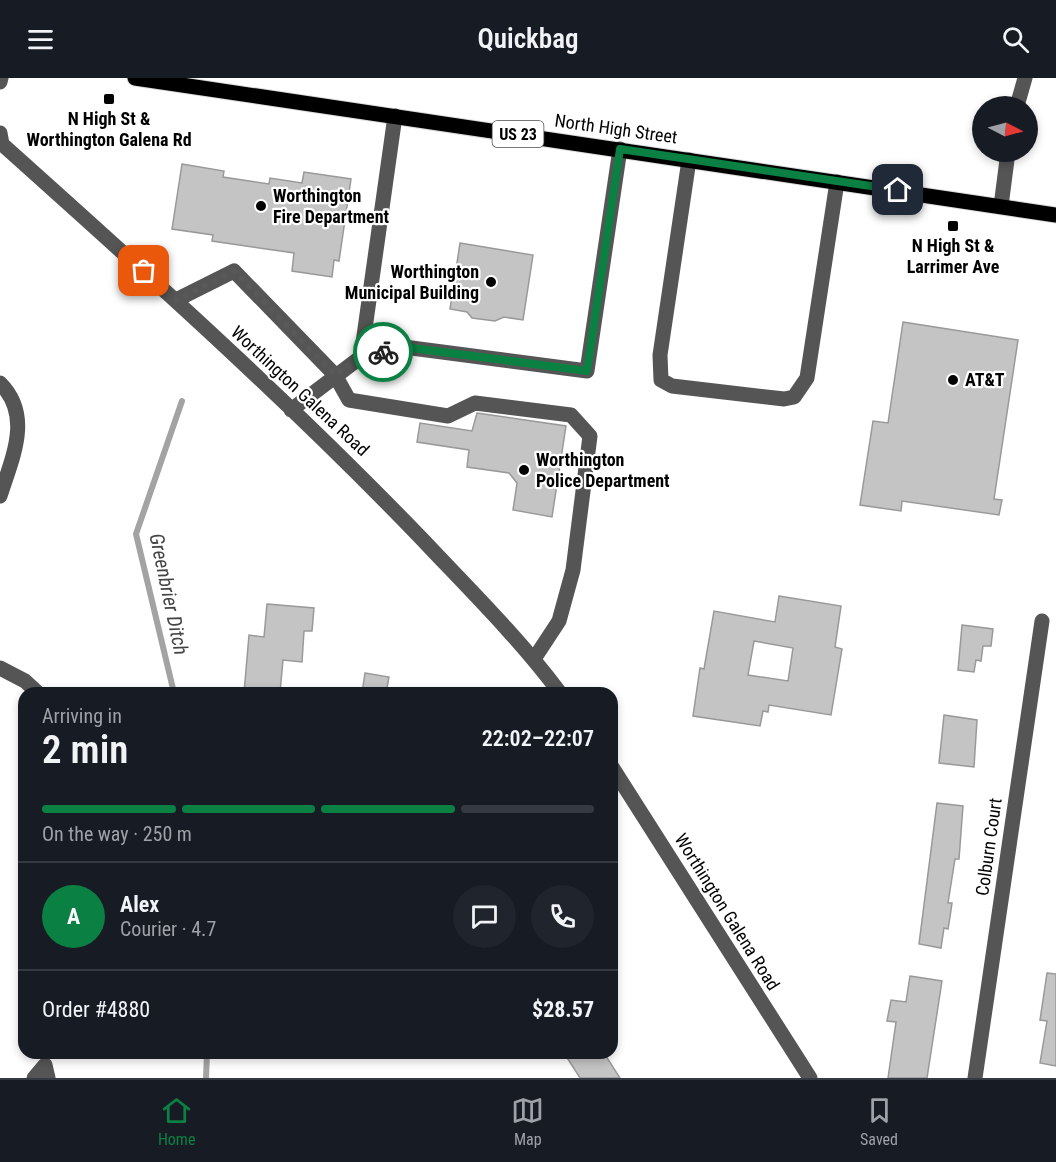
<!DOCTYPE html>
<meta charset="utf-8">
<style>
:root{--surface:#171b24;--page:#20242c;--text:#f1f3f6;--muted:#9ea1a6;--line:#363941;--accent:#0b8043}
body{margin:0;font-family:"Roboto Condensed",sans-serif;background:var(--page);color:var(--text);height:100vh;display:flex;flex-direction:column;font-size:22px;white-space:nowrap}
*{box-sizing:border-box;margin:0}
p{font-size:20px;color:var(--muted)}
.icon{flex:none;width:33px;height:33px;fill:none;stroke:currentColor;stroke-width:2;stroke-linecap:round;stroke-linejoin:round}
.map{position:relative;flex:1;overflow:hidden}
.panel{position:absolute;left:18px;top:609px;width:600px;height:372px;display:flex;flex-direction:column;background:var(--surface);border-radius:18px;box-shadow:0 3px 9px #0003}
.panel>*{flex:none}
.needle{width:39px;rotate:96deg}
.buttons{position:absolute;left:972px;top:18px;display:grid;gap:12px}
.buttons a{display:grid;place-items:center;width:66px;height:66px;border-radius:50%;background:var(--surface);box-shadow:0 3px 9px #0003;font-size:30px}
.pin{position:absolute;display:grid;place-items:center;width:51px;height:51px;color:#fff;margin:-26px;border-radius:12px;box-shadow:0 3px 9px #0006}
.courier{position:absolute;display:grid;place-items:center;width:60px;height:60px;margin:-30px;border:4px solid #0b8043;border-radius:50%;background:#fff;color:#222;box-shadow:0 2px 8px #0007}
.overview em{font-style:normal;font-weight:600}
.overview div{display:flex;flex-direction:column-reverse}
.overview{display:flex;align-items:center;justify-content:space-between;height:102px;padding:0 24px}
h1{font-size:39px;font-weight:600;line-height:45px}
.bar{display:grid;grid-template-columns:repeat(4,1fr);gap:9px 6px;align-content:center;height:72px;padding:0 24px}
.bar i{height:8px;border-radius:4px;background:var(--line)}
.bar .selected{background:var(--accent)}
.bar p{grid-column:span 4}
.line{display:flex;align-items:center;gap:15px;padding:0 24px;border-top:2px solid var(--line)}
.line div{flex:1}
.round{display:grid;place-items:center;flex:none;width:63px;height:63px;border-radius:32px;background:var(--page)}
header{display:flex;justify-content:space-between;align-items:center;height:78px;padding:0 24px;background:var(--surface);font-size:27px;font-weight:600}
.tab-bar{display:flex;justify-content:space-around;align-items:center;height:84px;border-top:2px solid var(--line);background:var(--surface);font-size:16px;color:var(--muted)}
.tab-bar a{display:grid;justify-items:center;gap:3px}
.tab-bar .selected{color:var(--accent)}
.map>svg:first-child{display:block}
</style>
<header><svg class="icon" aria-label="menu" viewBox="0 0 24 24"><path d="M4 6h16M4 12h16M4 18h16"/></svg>Quickbag<svg class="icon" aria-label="search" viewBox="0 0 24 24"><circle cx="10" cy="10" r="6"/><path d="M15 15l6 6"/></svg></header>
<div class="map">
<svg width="1056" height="1000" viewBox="0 0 1056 1000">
<rect width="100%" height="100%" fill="#fff"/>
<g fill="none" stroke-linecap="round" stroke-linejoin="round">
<path stroke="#a3a3a3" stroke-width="6" d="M174 615 136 456 182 323
M206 1000 207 975"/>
</g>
<path fill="#c4c4c4" stroke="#999" stroke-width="1.5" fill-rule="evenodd" d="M182 86 224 93 223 99 269 106 270 100 302 105 304 94 351 101 339 183 334 182 332 199 292 193 294 175 212 163 213 157 172 151Z
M460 165 533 177 523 242 504 239 495 243 472 240 467 234 450 231Z
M903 244 1018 262 994 421 1002 422 999 437 902 423 901 433 860 427 873 343 888 345Z
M477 335 566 348 552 439 513 432 517 405 509 395 467 389 469 372 417 364 420 345 472 353Z
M779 518 841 528 835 569 842 571 831 637 769 627 768 634 763 633 760 648 693 638 700 590 704 591 714 533 775 544ZM754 563 793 570 788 603 748 597Z
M267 526 314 530 312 553H304L302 584 283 582 280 615H244L249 557 264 559Z
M962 547 993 551 991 568H983L981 583 976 582 974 594 958 592Z
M365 595 389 599 386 615H362Z
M944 637 977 642 974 689 939 685Z
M937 725 963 728 959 781H955L948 825H952L950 839 948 851 944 850 941 870 919 866Z
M1047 895 1056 896V988L1040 985 1047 943 1040 942Z
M910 898 942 903 927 1000H888L896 944 887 943 891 922 906 924Z
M564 975H604L620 1000H580Z"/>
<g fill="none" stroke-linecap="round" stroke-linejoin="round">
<g stroke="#dbdbdb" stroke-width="17">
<path id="major" d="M135 0 1056 137"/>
</g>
<path stroke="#555" stroke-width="15" d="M0 4 1 0
M1017 28 1025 0
M0 55 2 66C145 194 288 322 421 460 469 511 518 559 560 615
M689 82 660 277 661 302 672 308 784 321 794 319 807 300 837 104
M1001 128 1008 74
M176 222 234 193 335 297 349 322 448 338 475 325 571 337 590 358 573 492 559 543 534 581
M361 279 395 38
M0 305C33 338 12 380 0 418
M291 332 361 279 404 269 587 293 620 71
M0 590 25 603 38 615
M612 689 810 1000
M34 1000 45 987 48 1000
M975 1000 1042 543"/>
<use href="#major" stroke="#000" stroke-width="15"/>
</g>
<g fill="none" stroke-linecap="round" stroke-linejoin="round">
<path stroke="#595959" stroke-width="6" stroke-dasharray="0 10.8" d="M144 193 176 222 234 193 335 297 361 279 383 274"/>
<path stroke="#0b8043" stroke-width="8" d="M383 274 404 269 587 293 620 71 898 112"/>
</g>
<g fill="#000" stroke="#fff" stroke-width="2">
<rect x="103" y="15" width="12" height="12" rx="3"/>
<circle cx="261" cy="128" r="6"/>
<rect x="947" y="142" width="12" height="12" rx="3"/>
<circle cx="491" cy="204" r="6"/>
<circle cx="953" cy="302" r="6"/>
<circle cx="524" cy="392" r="6"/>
</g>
<g text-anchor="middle" stroke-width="4.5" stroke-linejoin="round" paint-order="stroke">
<rect fill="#fff" stroke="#4c4c4c" stroke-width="1.5" x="492.5" y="43" width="51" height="26" rx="4.5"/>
<g font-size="16" font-weight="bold" fill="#000">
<text x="518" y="62">US 23</text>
</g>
<g font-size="18" font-weight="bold" fill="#000" stroke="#fff" text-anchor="start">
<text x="109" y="47" text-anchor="middle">N High St &amp;<tspan x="109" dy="21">Worthington Galena Rd</tspan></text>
<text x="273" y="124">Worthington<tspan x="273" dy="21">Fire Department</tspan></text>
<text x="953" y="174" text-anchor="middle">N High St &amp;<tspan x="953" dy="21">Larrimer Ave</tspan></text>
<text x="479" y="200" text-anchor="end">Worthington<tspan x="479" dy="21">Municipal Building</tspan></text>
<text x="965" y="308">AT&amp;T</text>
<text x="536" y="388">Worthington<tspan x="536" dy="21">Police Department</tspan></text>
</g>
<g font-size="18" fill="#000" stroke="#fff">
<text transform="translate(616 51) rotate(8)" y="6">North High Street</text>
<text transform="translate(300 313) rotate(43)" y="6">Worthington Galena Road</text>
<text transform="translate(989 769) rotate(-82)" y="6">Colburn Court</text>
<text transform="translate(727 834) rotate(58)" y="6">Worthington Galena Road</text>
</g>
<g font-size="20" font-style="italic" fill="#444" stroke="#fff">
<text transform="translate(169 516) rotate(78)" y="7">Greenbrier Ditch</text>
</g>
</g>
</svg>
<div class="buttons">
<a><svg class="needle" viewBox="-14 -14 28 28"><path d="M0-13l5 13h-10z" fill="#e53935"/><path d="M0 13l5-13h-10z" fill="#9ea1a6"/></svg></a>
</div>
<div class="pin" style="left:144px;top:193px;background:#ea580c"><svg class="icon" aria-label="bag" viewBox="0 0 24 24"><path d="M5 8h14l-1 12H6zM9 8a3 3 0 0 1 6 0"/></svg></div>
<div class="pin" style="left:898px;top:112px;background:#1f2937"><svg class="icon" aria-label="home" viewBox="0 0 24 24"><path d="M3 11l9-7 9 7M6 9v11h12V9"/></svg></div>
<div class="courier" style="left:383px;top:274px"><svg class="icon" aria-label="bike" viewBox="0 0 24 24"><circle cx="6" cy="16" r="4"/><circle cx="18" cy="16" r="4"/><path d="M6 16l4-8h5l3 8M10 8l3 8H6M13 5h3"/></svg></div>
<section class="panel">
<div class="overview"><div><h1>2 min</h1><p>Arriving in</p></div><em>22:02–22:07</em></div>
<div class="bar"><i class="selected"></i><i class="selected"></i><i class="selected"></i><i></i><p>On the way · 250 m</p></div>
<div class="line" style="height:108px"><b class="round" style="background:var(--accent);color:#fff">A</b><div><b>Alex</b><p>Courier · 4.7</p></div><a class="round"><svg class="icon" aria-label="chat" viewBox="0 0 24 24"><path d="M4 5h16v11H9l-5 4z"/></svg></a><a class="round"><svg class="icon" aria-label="phone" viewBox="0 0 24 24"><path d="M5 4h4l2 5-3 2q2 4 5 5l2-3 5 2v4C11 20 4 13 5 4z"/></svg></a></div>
<div class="line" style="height:78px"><div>Order #4880</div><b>$28.57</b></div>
</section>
</div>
<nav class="tab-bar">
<a class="selected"><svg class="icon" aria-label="home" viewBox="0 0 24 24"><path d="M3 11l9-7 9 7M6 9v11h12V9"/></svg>Home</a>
<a><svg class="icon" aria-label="map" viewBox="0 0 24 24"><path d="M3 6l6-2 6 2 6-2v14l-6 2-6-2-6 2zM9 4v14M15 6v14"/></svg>Map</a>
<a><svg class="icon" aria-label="saved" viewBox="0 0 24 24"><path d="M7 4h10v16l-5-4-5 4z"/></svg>Saved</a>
</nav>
